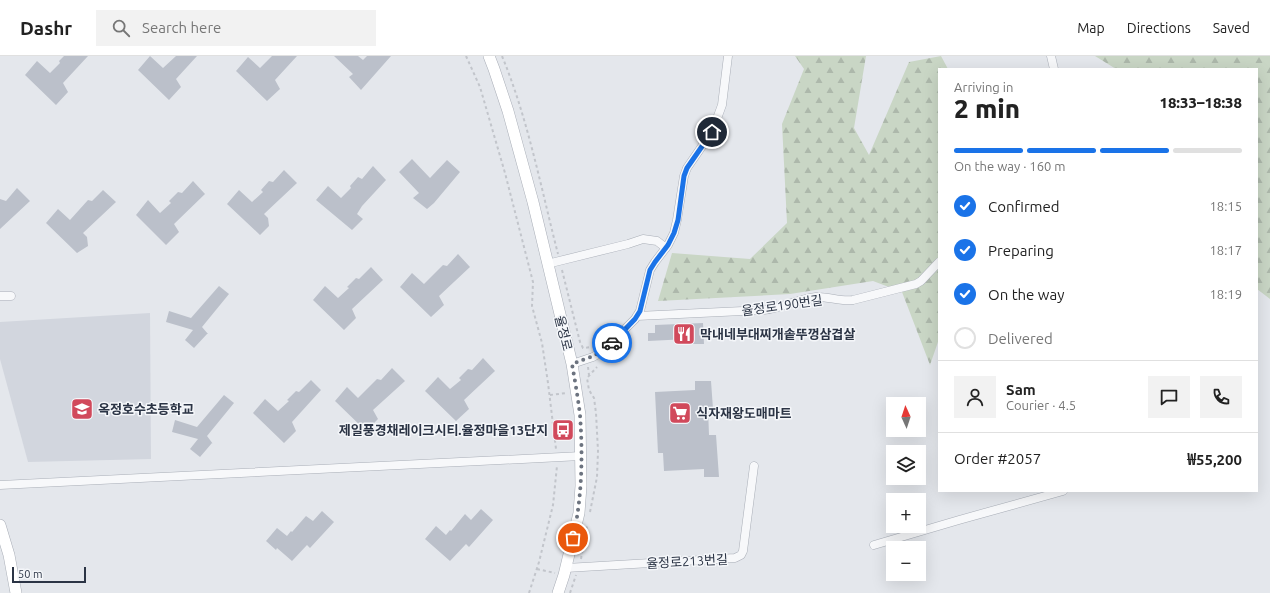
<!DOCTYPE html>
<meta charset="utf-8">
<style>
:root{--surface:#fff;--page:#f2f2f2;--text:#222;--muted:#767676;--line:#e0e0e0;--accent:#1a73e8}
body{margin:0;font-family:Ubuntu,"Noto Sans KR",sans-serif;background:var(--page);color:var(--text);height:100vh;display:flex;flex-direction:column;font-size:15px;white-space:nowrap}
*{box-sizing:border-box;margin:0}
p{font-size:13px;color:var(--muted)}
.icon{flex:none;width:22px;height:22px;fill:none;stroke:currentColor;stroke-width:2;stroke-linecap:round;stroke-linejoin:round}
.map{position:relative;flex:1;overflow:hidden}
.details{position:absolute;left:938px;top:12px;width:320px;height:424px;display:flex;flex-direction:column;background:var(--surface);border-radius:0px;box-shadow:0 4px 16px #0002}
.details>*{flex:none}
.needle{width:26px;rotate:357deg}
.buttons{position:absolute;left:886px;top:341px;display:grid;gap:8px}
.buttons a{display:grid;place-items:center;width:40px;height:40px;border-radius:0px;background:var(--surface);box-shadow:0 4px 16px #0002;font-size:20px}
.scale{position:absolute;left:12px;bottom:10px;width:74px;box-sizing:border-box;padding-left:4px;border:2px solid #2b3445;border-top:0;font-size:11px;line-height:14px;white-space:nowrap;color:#2b3445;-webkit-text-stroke:3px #f4f6f9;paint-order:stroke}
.pin{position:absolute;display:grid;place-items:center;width:34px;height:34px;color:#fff;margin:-17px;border:2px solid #fff;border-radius:50%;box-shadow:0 1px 4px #0007}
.courier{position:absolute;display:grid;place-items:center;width:40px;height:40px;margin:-20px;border:3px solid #1a73e8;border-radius:50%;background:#fff;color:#222;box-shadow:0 1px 5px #0007}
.summary em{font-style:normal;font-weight:800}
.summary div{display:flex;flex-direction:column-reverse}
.summary{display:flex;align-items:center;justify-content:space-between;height:68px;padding:0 16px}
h1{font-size:26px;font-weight:800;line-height:30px}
.bar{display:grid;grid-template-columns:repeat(4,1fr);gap:6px 4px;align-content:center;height:48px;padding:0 16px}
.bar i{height:5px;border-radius:3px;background:var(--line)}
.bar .active{background:var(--accent)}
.bar p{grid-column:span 4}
.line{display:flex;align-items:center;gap:10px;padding:0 16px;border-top:1px solid var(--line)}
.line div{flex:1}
.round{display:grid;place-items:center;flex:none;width:42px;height:42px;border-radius:0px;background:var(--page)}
ol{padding:0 16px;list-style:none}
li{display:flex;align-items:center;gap:12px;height:44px}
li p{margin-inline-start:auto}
li .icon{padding:4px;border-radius:50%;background:var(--accent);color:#fff;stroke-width:4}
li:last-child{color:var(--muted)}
li i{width:22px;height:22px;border:2px solid var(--line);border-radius:50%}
header{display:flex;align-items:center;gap:24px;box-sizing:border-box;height:56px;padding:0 20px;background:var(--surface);border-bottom:1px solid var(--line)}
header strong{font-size:19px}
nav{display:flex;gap:22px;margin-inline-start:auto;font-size:14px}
.search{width:280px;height:36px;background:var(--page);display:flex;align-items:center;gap:10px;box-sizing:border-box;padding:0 14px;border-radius:0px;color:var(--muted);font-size:15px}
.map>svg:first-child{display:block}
</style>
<header>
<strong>Dashr</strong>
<div class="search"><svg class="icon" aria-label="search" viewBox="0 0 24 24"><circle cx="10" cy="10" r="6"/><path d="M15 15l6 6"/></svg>Search here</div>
<nav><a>Map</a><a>Directions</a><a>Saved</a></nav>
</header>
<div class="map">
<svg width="1270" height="537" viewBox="0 0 1270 537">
<defs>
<pattern id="forest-firs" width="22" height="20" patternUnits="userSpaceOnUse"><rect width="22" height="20" fill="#c9d6c5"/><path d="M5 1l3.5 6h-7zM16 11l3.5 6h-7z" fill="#adb8ab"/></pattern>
</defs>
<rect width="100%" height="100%" fill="#e4e7ec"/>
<path fill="#d2d6de" d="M150 257 151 403 28 406 0 303V266Z"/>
<path fill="url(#forest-firs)" d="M795 0H866L854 72 869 99 909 6 941 0 948 13H939V283L930 309 902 236 873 225 790 238 658 245 672 197 750 203 787 167 782 68 804 13Z
M1095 0H1270V243L1257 233V13H1116Z"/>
<path fill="#bbc0ca" d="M64 0H88L63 27 68 36 56 49 25 19 37 5 50 17 60 7 59 5Z
M150 0 163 12 176 0H197L176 23 181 31 169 44 138 14Z
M272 0H297L275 24 280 33 267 45 236 15 248 1 260 12Z
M334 0H358L363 4 367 0H391L361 34 349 21 353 18Z
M412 103 430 122 447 104 460 116 434 147 427 153 413 142 419 137 399 116Z
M373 110 386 124 362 150 357 158 363 163 352 174 316 144 328 130 341 142 351 132 350 130 358 121 362 123Z
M284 114 297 127 264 158 268 162 269 170 260 179 227 148 239 134 252 146 263 136 261 134 269 125 273 126Z
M193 125 205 138 174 168 179 176 166 189 136 159 148 144 160 157 171 147 169 145 178 136 182 137Z
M17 132 30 145 0 173V143L6 145Z
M103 134 116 146 83 177 87 181 88 190 77 197 46 167 58 153 70 164 88 144 92 145Z
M458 198 470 211 439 240 444 249 431 261 400 231 412 217 424 228 443 209 447 210Z
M371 211 383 224 352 253 356 262 344 274 313 244 325 230 338 242 349 232 347 231 356 222 359 223Z
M219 230 229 238 202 271 208 278H207L194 292 185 284 193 274 166 266 169 255 191 262Z
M703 267 704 288H689L688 283 648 285V277H655V269Z
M483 302 495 315 464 344 469 353 456 365 425 335 438 321 450 333 461 324 459 322 468 313 472 314Z
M392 312 405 325 373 354 378 363 366 375 335 345 347 331 358 342 377 323 381 324Z
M311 324 321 334 292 366 296 375 284 387 253 357 265 343 278 355 289 345 287 344 296 335 299 336Z
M695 325H711L713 353H708L709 379H716L719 421H704V413L664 415 663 397H658L655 336 695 334Z
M224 339 234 347 207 380 213 388 212 387 200 401 190 393 198 383 172 376 175 364 197 371Z
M481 453 493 464 469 491 466 488 450 505 425 483 436 470 446 479 450 474 451 475 465 458 471 464Z
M322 455 334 466 310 492 307 489 292 505 277 492 276 494 266 485 277 472 287 480 291 475 292 476 306 460 313 465Z"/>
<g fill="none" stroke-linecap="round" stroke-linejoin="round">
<g stroke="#a9aeb7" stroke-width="9">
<path id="street" d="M1051 0 1054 13
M547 208 628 188 643 183 657 185 666 192
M0 240H11
M637 260 764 254C782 252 798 243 816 241 828 240 840 246 853 244L916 228 921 225 939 206
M572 308 593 301 603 295 635 263 640 255 650 214 655 206 668 189 674 177 677 164 684 120 687 112 707 83 715 68 722 49 728 0
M0 429 581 400
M874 489 959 464 1063 435
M566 512 735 502 741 499 743 495 754 410"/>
</g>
<g stroke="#a9aeb7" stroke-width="12">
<path id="secondary" d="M489 0 494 13 508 55 533 146 572 308 580 359 581 430 579 457 564 519 558 537
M0 469 9 499 16 537"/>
</g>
<path stroke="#c2c5cb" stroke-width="2" stroke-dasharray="3 3" stroke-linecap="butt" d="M466 0 480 31 505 117 533 226 532 250 542 287 548 327 556 393
M502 0C528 63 541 132 558 198
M562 214 580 286 583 292 592 291
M588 311 589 319
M550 339 566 337
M590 456 597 421 598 395 596 357 594 342 589 334 587 322 597 311
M581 503 587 470
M537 513 555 517
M529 537 539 506 553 449 557 410
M570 537 576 519"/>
<use href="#street" stroke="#f7f8fa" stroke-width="8"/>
<use href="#secondary" stroke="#fff" stroke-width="11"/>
</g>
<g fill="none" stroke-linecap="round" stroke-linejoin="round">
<path stroke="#6c737f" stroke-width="4" stroke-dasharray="0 7.2" d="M573 482C582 442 583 400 580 359 578 342 575 325 572 308 588 302 599 299 612 287"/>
<path stroke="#1a73e8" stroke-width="5" d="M612 287 635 263 640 255 650 214 655 206 668 189 674 177 678 164 684 120 687 112 712 76"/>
</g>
<defs>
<g id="restaurant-square" transform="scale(1.15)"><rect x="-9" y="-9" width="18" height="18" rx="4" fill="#d1495b" stroke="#f4f6f9"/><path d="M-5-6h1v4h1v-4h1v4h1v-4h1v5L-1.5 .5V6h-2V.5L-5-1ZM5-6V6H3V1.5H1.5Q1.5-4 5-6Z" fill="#fff"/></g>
<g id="school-square" transform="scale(1.15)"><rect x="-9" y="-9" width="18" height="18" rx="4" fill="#d1495b" stroke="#f4f6f9"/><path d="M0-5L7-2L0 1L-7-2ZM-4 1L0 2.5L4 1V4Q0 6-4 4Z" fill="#fff"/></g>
<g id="supermarket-square" transform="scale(1.15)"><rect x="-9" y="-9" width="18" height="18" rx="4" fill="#d1495b" stroke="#f4f6f9"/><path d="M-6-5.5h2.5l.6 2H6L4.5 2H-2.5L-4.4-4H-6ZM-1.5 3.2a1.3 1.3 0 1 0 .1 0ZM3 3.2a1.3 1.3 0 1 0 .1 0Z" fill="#fff"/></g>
<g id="bus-square" transform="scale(1.15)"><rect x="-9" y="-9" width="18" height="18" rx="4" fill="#d1495b" stroke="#f4f6f9"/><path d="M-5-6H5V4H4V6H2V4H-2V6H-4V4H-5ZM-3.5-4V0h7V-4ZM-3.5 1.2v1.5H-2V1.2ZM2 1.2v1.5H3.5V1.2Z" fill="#fff"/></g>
</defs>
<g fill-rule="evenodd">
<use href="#restaurant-square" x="684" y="278"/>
<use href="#school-square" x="82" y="353"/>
<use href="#supermarket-square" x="680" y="357"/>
<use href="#bus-square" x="563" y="374"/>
</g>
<g text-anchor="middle" stroke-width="3" stroke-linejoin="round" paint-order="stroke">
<g font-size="13" fill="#2b3445" stroke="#f4f6f9">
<text transform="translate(782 249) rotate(-8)" y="5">율정로190번길</text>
<text transform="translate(564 277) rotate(76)" y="5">율정로</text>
<text transform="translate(687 505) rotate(-3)" y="5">율정로213번길</text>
</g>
<g font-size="13" font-weight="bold" fill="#2b3445" stroke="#f4f6f9" text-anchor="start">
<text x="700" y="283">막내네부대찌개솥뚜껑삼겹살</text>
<text x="98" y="358">옥정호수초등학교</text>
<text x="696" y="362">식자재왕도매마트</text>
<text x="548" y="379" text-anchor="end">제일풍경채레이크시티.율정마을13단지</text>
</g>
</g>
</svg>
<div class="buttons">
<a><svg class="needle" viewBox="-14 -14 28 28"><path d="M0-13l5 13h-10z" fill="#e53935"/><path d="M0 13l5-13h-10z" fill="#767676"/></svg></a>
<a><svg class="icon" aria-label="layers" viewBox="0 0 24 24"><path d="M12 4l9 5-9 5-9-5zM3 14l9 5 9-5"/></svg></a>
<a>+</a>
<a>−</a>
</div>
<div class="scale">50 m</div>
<div class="pin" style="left:573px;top:482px;background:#ea580c"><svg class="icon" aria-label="bag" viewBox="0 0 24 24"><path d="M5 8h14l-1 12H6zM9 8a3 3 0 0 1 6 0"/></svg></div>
<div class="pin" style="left:712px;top:76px;background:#1f2937"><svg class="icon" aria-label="home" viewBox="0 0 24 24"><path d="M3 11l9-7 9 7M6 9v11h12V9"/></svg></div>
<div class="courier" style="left:612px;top:287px"><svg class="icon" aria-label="car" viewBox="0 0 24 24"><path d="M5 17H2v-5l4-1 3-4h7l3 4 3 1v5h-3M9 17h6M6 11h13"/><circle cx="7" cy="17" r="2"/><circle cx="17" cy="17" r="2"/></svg></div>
<section class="details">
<div class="summary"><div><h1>2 min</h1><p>Arriving in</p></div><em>18:33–18:38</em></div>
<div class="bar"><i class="active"></i><i class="active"></i><i class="active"></i><i></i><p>On the way · 160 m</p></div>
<ol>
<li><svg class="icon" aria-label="check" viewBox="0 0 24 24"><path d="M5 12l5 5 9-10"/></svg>Confirmed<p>18:15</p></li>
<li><svg class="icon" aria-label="check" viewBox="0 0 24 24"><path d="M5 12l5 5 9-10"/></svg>Preparing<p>18:17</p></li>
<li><svg class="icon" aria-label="check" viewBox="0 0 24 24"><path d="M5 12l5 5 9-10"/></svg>On the way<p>18:19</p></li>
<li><i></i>Delivered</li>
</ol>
<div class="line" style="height:72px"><a class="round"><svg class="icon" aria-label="person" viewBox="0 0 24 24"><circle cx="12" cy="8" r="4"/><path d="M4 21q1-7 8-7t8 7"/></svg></a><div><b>Sam</b><p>Courier · 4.5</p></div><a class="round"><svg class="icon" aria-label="chat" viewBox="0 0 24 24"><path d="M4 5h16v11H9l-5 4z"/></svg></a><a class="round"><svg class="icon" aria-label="phone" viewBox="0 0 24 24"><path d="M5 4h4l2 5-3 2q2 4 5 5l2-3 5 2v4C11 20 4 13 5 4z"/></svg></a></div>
<div class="line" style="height:52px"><div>Order #2057</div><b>₩55,200</b></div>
</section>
</div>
